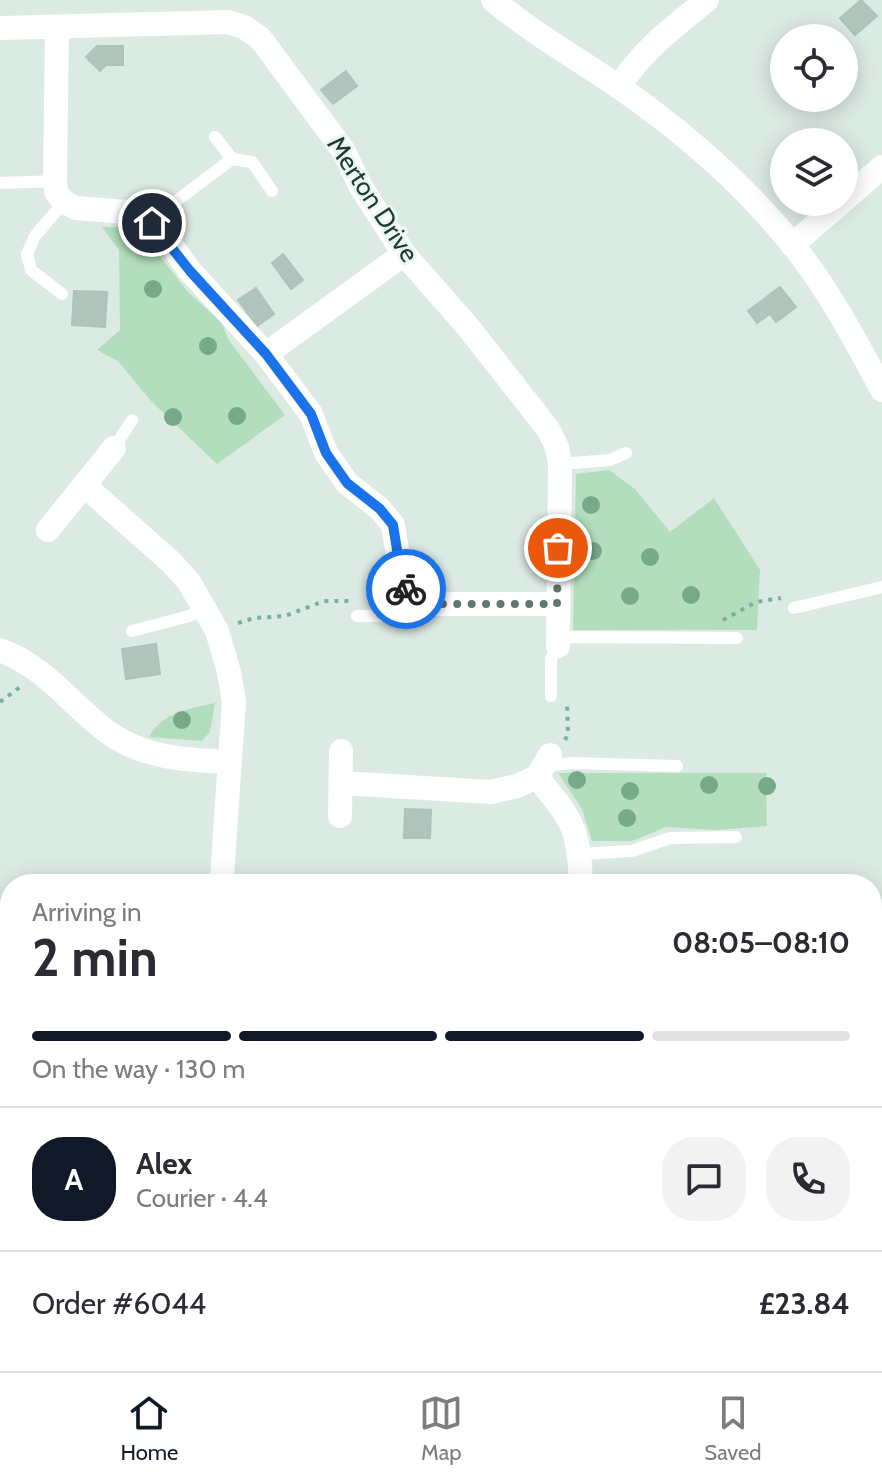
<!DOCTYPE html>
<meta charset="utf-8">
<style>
:root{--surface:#fff;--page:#f2f2f3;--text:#2b2b33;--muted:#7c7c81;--line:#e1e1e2;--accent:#111827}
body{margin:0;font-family:Cabin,sans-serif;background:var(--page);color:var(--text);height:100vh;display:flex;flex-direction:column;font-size:30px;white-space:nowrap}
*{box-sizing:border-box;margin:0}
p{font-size:26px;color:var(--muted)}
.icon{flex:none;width:44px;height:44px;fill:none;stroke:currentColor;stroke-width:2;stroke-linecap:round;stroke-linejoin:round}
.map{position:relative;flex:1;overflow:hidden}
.sheet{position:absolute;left:0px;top:874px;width:882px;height:498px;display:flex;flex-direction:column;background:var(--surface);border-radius:32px 32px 0 0;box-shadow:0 4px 20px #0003}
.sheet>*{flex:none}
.buttons{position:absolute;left:770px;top:24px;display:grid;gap:16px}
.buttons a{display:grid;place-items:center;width:88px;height:88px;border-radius:50%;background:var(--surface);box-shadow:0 4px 20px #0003;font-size:40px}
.pin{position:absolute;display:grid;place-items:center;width:68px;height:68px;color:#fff;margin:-34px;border:4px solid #fff;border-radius:50%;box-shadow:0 2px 8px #0007}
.courier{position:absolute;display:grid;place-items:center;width:80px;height:80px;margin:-40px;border:6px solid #1a73e8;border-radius:50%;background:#fff;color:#222;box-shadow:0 2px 10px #0007}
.head em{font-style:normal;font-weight:700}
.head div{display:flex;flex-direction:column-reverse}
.head{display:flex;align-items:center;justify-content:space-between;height:136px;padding:0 32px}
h1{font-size:52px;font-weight:700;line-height:60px}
.bar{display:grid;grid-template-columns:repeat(4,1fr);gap:12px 8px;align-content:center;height:96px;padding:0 32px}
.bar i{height:10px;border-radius:6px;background:var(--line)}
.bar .current{background:var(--accent)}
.bar p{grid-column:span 4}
.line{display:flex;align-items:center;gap:20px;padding:0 32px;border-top:2px solid var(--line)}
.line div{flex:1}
.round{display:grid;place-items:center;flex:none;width:84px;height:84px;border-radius:32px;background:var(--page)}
.menu{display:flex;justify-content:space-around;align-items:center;height:112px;border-top:2px solid var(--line);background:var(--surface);font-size:22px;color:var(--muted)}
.menu a{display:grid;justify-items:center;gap:4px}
.menu .current{color:var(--accent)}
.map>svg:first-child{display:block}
</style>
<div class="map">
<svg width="882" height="1371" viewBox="0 0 882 1371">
<rect width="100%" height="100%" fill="#dceae4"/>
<path fill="#b2debd" d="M102 227H126L148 241 188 292 222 323 228 339 285 415 217 464 151 401 118 361 97 350 120 330 119 250Z
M609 470 635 489 670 532 714 498 760 570 757 630H573L576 474Z
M215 703 210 732 202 741 149 737C163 712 189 709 215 703Z
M558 773H766L767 826 716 830 666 827 632 841H592L582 809Z
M10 988V1103L5 1101 0 1093V1008Z
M0 1112 10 1117V1362H872V1223L882 1222V1371H0Z"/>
<path fill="#b1c5bd" stroke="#aec4bb" stroke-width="2" d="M861 0 877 16 855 35 840 18Z
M97 46H123V65H106L100 71 86 57Z
M346 71 357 86 333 104 321 90Z
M283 254 303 280 291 289 272 263Z
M780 287 796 307 776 322 770 314 757 323 748 311Z
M256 288 274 314 257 326 238 300Z
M74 291 107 292 105 327 72 325Z
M156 644 160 674 126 679 122 649Z
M405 809 431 810 430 838H404Z"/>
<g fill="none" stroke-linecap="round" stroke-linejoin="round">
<g stroke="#afcbc0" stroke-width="28">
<path id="secondary" d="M872 1094 882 1093"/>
</g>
<path stroke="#79b19f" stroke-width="4" stroke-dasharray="4 6" stroke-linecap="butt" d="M723 620 756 602 781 598
M238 623 254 618 285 616 324 601H350
M0 702 20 687
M565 740 568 734 567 702
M0 1346H10
M246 1362 255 1371"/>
<path stroke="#fff" stroke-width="12" d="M215 137 232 159
M0 183 55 181
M152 223 167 208 232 159 252 162 272 191
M62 294 31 270 27 254 35 236 64 202
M114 448 132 420
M560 464 610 460 626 453
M794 608 882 587
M357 616H382L412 598
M132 631 189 616 204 609
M557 637 737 638
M551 696V659L558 646
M544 766 572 763 677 766
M580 854 632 851 670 838 736 837"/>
<path stroke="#fff" stroke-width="24" d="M493 0C543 42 601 71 652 111 703 149 753 196 793 245 828 289 856 341 882 390
M57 27 55 181 56 192 64 202 76 208 139 213 161 231 190 271 266 354 311 414 326 453 347 483 380 509 393 525 402 581 412 598 423 604H557
M0 28 228 22 244 27 260 38 343 150 361 187 404 254 468 327 548 429 557 447 560 464 558 646
M619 87C642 50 674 27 707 0
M844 200 882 167
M792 245 842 202
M266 354 404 254
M85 486 172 563 189 582 217 631 229 672 234 702 222 876 217 884
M48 530 114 448
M0 650C46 667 71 705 109 733 144 758 186 760 228 762
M537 777C572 820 579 827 581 884
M341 783 491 792 517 786 537 777 550 755
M340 816 341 751
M0 921 10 926"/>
<use href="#secondary" stroke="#fff" stroke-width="24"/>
</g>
<g fill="#77aa8b">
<circle cx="153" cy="289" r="9"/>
<circle cx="208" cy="346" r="9"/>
<circle cx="237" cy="416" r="9"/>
<circle cx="173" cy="417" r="9"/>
<circle cx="591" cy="505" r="9"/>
<circle cx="593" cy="551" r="9"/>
<circle cx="650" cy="557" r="9"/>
<circle cx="691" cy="595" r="9"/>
<circle cx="630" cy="596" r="9"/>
<circle cx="182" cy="720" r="9"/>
<circle cx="577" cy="780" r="9"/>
<circle cx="709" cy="785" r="9"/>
<circle cx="767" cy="786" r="9"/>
<circle cx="630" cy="791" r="9"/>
<circle cx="627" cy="818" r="9"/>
</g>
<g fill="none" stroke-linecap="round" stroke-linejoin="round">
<path stroke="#607870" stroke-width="8" stroke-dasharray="0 14.4" d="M406 589 412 598 423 604H557L558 548"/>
<path stroke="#1a73e8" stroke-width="10" d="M152 223 190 271 266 354 311 414 326 453 347 483 380 509 393 525 402 581 406 589"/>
</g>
<g text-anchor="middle" stroke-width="6" stroke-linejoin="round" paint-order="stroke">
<g font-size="26" fill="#1d3b32" stroke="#edf7f2">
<text transform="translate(373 199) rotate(57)" y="9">Merton Drive</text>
</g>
</g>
</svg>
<div class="buttons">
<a><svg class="icon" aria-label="locate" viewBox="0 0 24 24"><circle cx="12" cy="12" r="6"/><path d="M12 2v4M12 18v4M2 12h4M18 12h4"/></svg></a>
<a><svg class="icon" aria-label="layers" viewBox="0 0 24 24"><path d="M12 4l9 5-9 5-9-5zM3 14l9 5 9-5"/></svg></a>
</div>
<div class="pin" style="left:558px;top:548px;background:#ea580c"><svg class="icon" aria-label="bag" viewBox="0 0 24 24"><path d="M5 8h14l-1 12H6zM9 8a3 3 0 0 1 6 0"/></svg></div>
<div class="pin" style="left:152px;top:223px;background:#1f2937"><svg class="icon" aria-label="home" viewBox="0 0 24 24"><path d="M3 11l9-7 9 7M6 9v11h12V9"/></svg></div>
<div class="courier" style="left:406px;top:589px"><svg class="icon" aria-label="bike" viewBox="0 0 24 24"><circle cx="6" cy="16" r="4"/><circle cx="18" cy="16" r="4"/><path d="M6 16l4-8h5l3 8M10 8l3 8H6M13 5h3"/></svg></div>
<section class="sheet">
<div class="head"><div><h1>2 min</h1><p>Arriving in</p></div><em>08:05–08:10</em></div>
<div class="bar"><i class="current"></i><i class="current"></i><i class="current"></i><i></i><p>On the way · 130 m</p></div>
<div class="line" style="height:144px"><b class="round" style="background:var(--accent);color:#fff">A</b><div><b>Alex</b><p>Courier · 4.4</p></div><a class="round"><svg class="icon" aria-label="chat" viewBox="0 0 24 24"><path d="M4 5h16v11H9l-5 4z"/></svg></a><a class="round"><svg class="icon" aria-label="phone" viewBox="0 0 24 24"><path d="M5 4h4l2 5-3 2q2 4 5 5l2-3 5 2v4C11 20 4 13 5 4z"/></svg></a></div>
<div class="line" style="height:104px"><div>Order #6044</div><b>£23.84</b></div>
</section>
</div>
<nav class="menu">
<a class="current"><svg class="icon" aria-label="home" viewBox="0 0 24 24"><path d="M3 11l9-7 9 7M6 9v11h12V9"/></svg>Home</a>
<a><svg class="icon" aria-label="map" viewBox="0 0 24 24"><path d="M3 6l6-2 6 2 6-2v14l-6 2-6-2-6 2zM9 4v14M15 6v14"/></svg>Map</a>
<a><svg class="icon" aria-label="saved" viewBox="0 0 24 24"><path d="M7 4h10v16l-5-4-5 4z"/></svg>Saved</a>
</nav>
